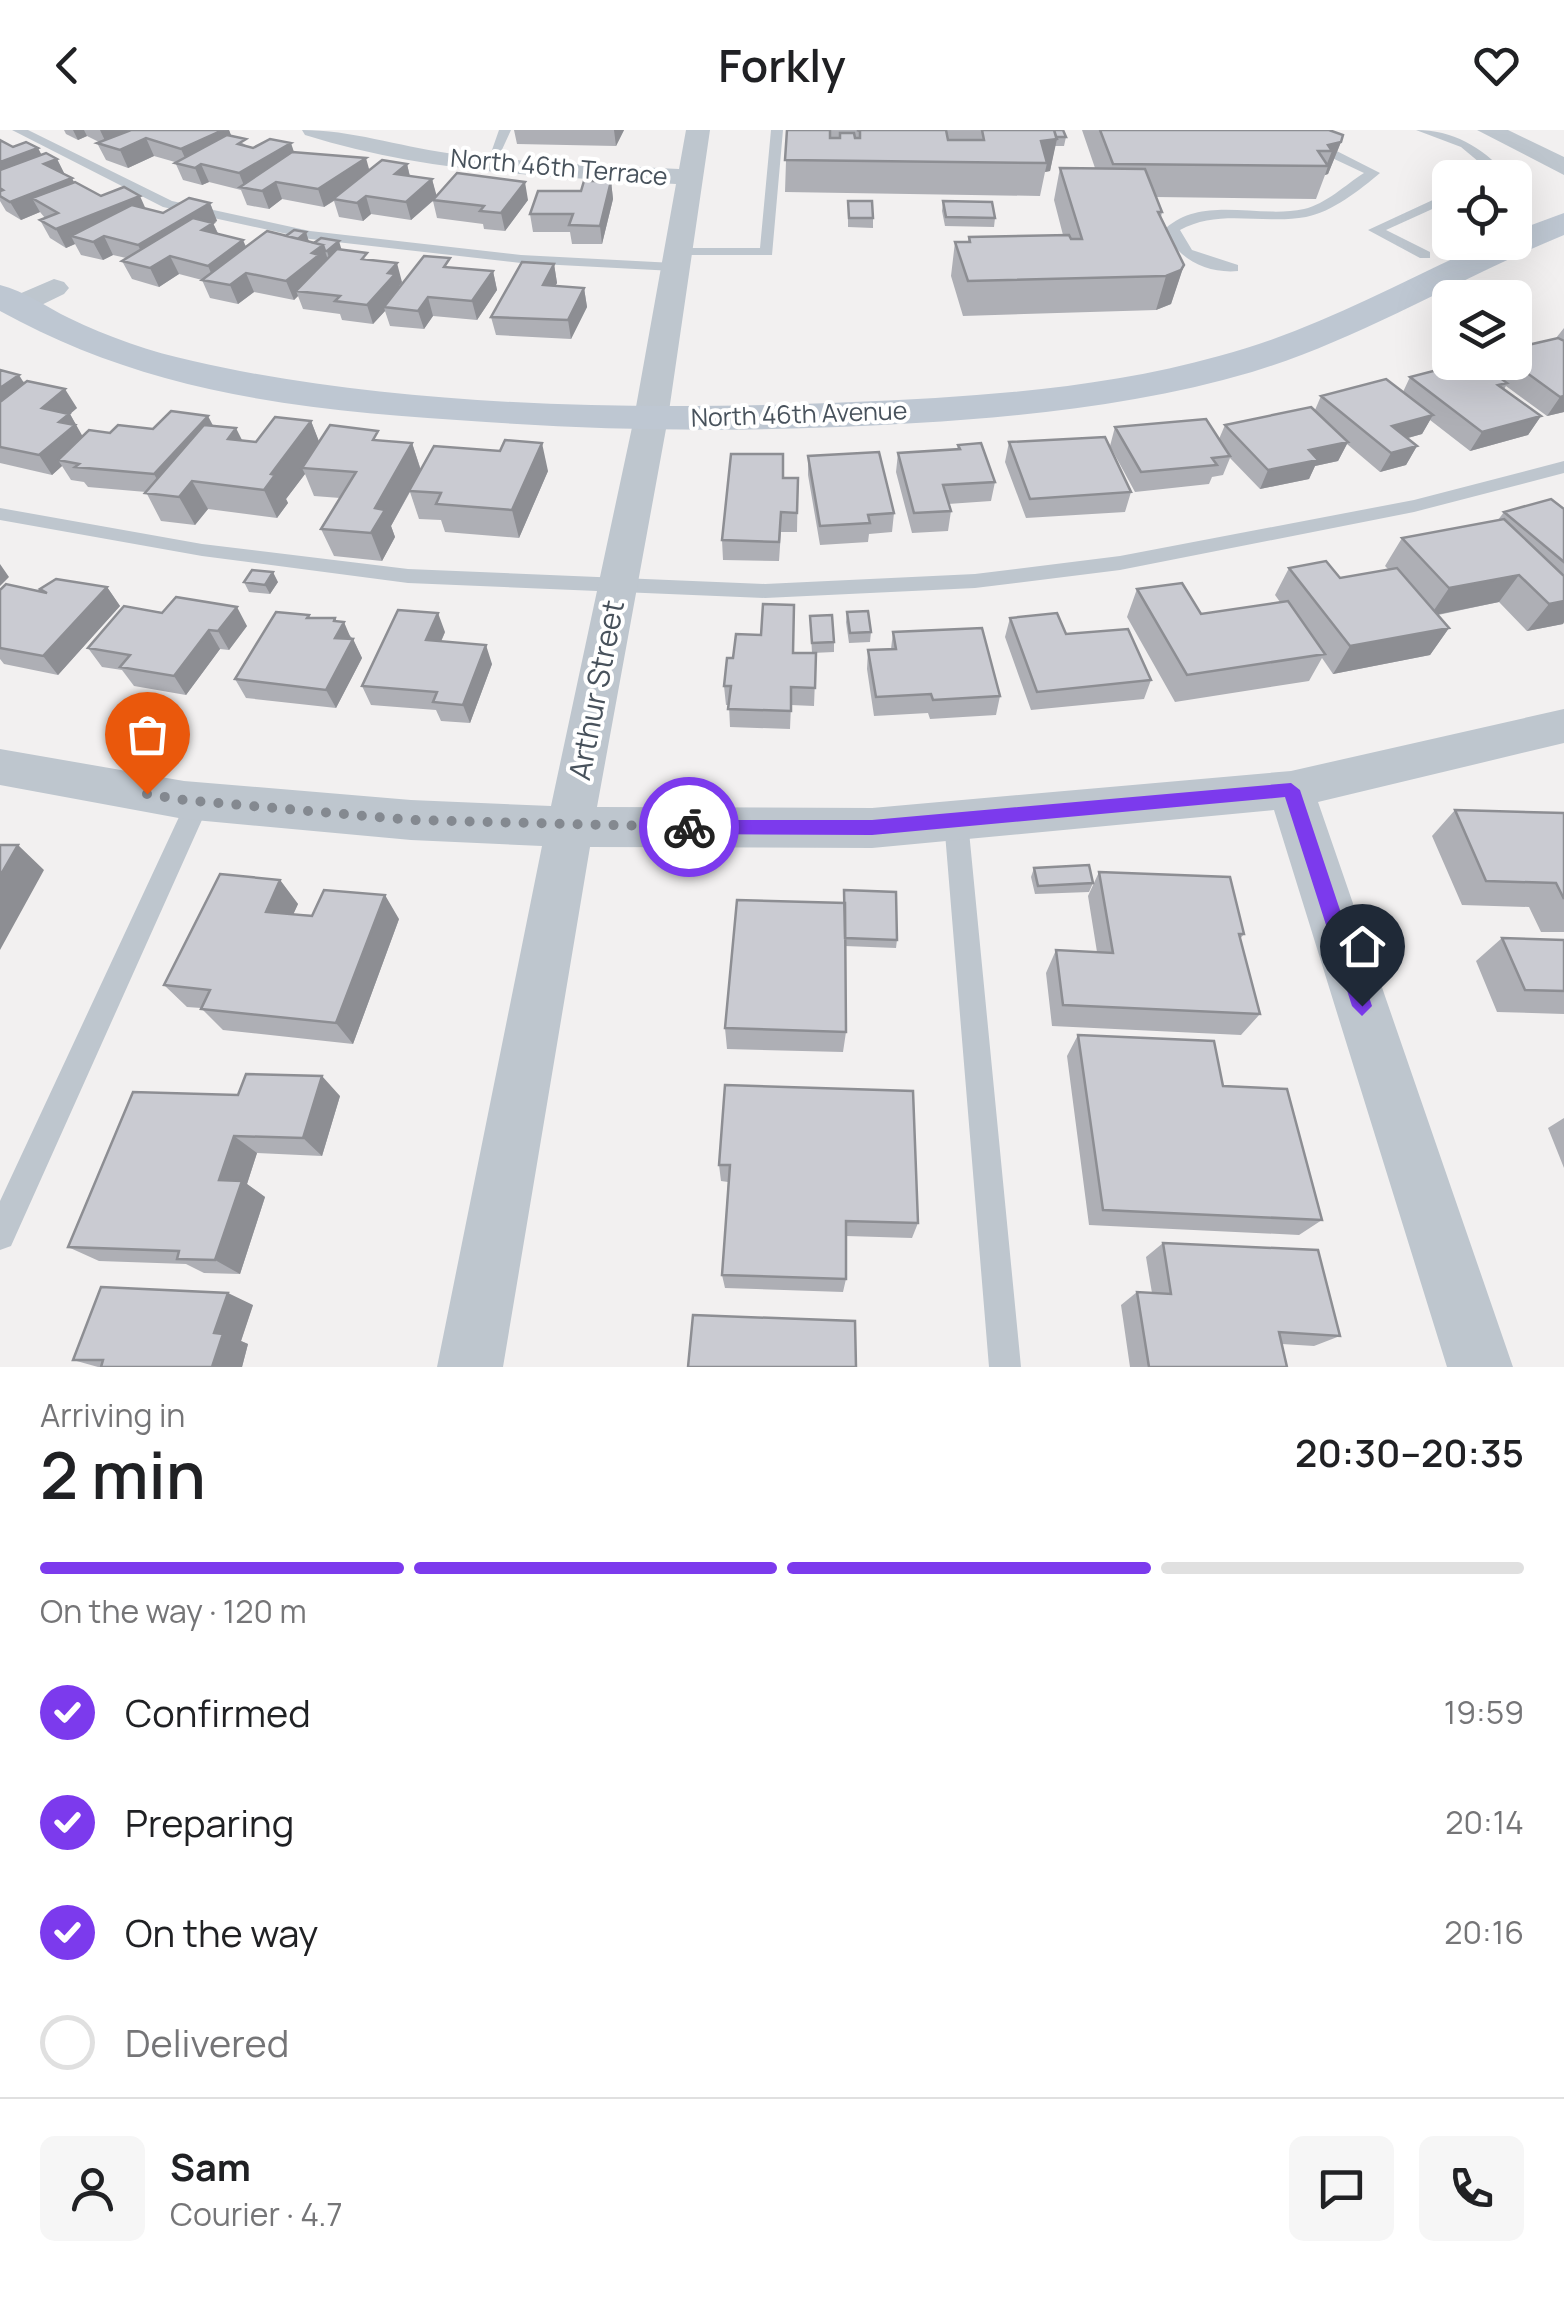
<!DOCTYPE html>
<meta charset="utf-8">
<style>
:root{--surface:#fff;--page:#f6f6f6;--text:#202124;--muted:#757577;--line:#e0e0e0;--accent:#7c3aed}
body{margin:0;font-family:Manrope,sans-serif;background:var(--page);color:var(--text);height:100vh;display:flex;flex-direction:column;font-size:38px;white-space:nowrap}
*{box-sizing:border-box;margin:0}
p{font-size:32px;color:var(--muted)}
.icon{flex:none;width:55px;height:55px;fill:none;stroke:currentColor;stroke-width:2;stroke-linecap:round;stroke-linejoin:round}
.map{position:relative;height:1237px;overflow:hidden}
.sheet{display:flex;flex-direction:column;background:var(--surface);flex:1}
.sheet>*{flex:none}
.controls{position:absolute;left:1432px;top:30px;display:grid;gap:20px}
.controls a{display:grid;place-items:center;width:100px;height:100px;border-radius:15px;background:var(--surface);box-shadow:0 10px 40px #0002;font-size:50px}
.pin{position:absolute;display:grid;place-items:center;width:85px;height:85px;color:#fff;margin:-102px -42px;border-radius:50% 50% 50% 0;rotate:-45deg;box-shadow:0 0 10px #0007}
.pin .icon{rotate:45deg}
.courier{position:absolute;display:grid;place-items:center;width:100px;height:100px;margin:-50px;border:8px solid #7c3aed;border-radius:50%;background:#fff;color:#222;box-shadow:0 2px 12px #0007}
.overview em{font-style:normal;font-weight:600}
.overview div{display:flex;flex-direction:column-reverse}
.overview{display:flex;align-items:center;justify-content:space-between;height:170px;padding:0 40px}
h1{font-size:65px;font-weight:600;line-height:75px}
.bar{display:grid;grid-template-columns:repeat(4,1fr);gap:15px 10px;align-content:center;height:120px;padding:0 40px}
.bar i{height:12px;border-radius:8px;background:var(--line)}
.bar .active{background:var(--accent)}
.bar p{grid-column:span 4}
.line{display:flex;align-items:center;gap:25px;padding:0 40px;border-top:2px solid var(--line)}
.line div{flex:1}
.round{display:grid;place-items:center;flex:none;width:105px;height:105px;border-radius:15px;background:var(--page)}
ol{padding:0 40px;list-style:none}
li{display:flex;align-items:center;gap:30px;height:110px}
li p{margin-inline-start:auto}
li .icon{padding:10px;border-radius:50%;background:var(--accent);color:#fff;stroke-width:4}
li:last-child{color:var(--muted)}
li i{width:55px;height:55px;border:5px solid var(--line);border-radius:50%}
header{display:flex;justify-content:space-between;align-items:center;height:130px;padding:0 40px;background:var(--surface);font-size:45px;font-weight:600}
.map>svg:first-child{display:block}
</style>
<header><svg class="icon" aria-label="back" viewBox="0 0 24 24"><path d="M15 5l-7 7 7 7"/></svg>Forkly<svg class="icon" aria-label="heart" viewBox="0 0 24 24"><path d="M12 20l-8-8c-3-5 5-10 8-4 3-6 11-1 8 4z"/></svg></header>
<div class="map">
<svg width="1564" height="1237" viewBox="0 0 1564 1237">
<rect width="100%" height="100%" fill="#f2f0f0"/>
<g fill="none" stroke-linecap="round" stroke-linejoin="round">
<path fill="#bec6ce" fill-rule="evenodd" d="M12 0H28L172 71 310 101 521 125 674 133 681 137 674 141 521 133 310 109 163 77Z
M499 0H511L494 37H486Z
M771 0H783L772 125H672V119L677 118H760Z
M1416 0C1453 0 1481 17 1506 43L1501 48H1483L1491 42 1461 17Z
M1313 13H1321L1380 43C1360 60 1332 82 1306 87 1264 95 1219 78 1180 100L1192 120 1238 135V141C1208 144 1174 129 1166 98 1204 65 1259 89 1304 79 1326 74 1345 55 1364 43L1313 19Z
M1450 62V71L1386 100 1430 122V128H1420L1368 100Z
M1564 331V343L1414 382 1120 440 975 458 765 468 408 453 202 426 0 390V378L202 414 408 439 765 454 975 444 1120 426 1414 370Z
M198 662 206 665 210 672 11 1116 0 1120V1071L186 672 190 665Z
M956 681 964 684 968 691 1021 1237H989L944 691 948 684Z"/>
<path fill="#bec6ce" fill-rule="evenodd" d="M302 0C351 0 398 16 447 23 524 33 602 35 679 39L686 0H710L668 288 597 677 872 678 1291 641 1564 579V613L1318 672 1513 1237H1447L1274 680 872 718 590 717 503 1237H437L542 716 411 710 184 689 0 655V619L184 651 411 670 551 676 634 288 676 54C550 47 426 43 305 5Z
M1477 0H1508L1564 27V45Z
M54 149 64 152 69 158 64 164 27 182H5L1 176 5 170Z"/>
<path fill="#bec7d2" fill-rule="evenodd" d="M1564 83V105C1459 148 1361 209 1252 242 1143 274 1029 286 916 293 773 302 629 302 486 292 378 285 269 277 165 248 107 232 53 210 0 181V155C25 161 46 177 69 188 108 207 151 222 193 231 397 278 643 281 853 272 975 267 1101 259 1219 226 1314 201 1400 152 1489 112H1515V101Z"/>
</g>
<path fill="#aeafb5" d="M64 0H229L231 6 249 17 294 22 369 40 407 34 410 46 432 49 436 66 528 70 505 101 484 99 483 94 437 88 433 71 411 90 371 84 363 91 339 87 334 71 324 77 282 69 269 79 247 75 241 60 209 52 202 55 183 50 175 32 154 26 128 38 106 30 97 13 99 12 87 6 78 10 66 4Z
M514 0H624L616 16 517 14Z
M787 0H1063L1066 7 1064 16H1055L1050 41 1045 42 1040 66 785 62Z
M1082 0H1329L1341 12 1328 44 1325 45 1316 69 1156 67 1162 82 1161 87 1184 135 1171 174 1156 180 963 186 951 146 955 112H968L969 107 1063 105 1054 70 1060 38H1095Z
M0 10 13 17 57 29 65 45 73 52 101 66 163 83 210 73 217 91 213 93 218 103 246 116 306 102 309 112 342 120 369 130 402 152 399 157 452 138 493 141 497 160 477 190 433 186 424 199 390 196 385 181 373 194 342 190 340 184 303 179 298 166 294 170 254 162 238 174 210 168 202 150 179 144 159 157 132 149 122 131 126 128 113 125 103 130 81 125 75 114 66 118 50 108 40 90 45 88 40 82 21 90 6 81 0 71Z
M611 51 613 69 602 114H572L570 102H533L530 84 581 61Z
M848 71 873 88V98L848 97Z
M943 71 995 88 994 97 945 96 942 81Z
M554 134 557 153 555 156 584 158 587 177 571 209 496 205 491 187Z
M1564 198V282L1547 286 1506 256 1504 259 1541 286 1528 305 1470 321 1430 290 1422 304 1408 308 1417 316 1406 335 1380 342 1347 314 1338 331 1315 336 1309 349 1260 359 1230 328 1223 345 1212 347 1209 354 1135 362 1110 316 1115 297 1219 309 1225 295 1315 280 1321 266 1403 262 1410 247 1488 239 1491 232H1515L1556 208Z
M0 240 77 278 70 284 82 307 110 303 213 296 242 310 256 312 311 291 319 312 381 311 412 313 421 340 548 341 519 408 445 402 441 390 419 389 410 362 391 396 395 407 382 431 334 426 321 399 340 368 314 366 305 344 286 369 288 373 277 388 208 379 195 395 161 391 146 362 88 357 84 352 71 350 62 336 52 345 0 333Z
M1009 312 1131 362 1125 382 1026 388 1005 332Z
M958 315 995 352 991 371 948 374 951 381 948 401 912 403 896 342 898 323 957 319Z
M808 326 894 383 892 402 869 404 868 412 820 415 808 345Z
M783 348H798L797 402H781L779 431 723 430 722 410Z
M1564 379V492L1563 494 1527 501 1499 472 1438 485 1449 498 1430 525 1333 544 1322 528 1309 551 1175 572 1127 487 1137 459 1201 484 1280 472 1275 465 1289 438 1340 448 1388 439 1385 436 1402 408 1498 390 1504 382Z
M244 452H278L270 464 249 462Z
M107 457 120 476 58 545 4 534 0 529V460L42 462 40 459Z
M124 476 247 496 229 520 220 519 186 565 134 556 122 540 102 537 88 518Z
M847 482 871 502 870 512 849 513 846 492Z
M309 485 310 488 337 491 353 509 362 528 336 578 246 568 235 549Z
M810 486 834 512V522L812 523Z
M1010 488 1066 504 1151 550 1144 569 1031 580 1005 507Z
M445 502 441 512 492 534 470 593 441 591 436 580 371 575 362 556Z
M893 502 1000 566 996 585 930 589 928 583 874 586 867 539 868 520 891 519Z
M793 523H816L814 576 791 575 790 599 730 597 729 575H726L724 556Z
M1455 680 1564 683V802H1541L1529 777 1462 775 1432 706Z
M1034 738 1093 753 1089 762 1035 764 1031 747Z
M1099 742 1244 804 1240 809 1260 884 1241 905 1052 896 1046 843 1056 820 1097 822 1088 766Z
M280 750 298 774 293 784 399 789 353 914 223 900 201 878 187 877 164 855Z
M844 760 897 810 896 818 845 816 846 902 843 922 727 919 725 898 843 773Z
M1502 808 1564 810V884L1497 882 1476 831Z
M1078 905 1322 1090 1299 1105 1089 1095 1067 926Z
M725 955 918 1093 912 1108 846 1106V1149L843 1162 725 1158 722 1145 728 1052 721 1051 719 1035Z
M238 965 340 966 322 1026 257 1023 247 1054 265 1067 240 1144 204 1143 186 1134 99 1131 68 1117Z
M1564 988V1038L1548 998Z
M1163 1113 1340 1206 1314 1216 1282 1214 1287 1237H1130L1121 1175 1137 1162 1152 1163 1146 1127Z
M253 1175 241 1211 248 1214 242 1237H98L73 1230Z"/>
<path fill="#8d8e93" d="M73 0H84L87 6 78 10Z
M100 0H162L108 17Z
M223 0H229L235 15 189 37 181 19Z
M614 0H624L616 16Z
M146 8 154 26 128 38 120 20Z
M1057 9 1050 41 1045 42 1047 33 1041 11Z
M1341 12 1328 44 1325 45 1328 36H1326L1332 21 1328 15Z
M291 13 297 31 245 58 239 43Z
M38 18 46 33 57 29 66 47 0 53V32Z
M366 28 371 46 324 77 318 59Z
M201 34 209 52 202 55 195 38Z
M407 34 411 52 395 44Z
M72 48 81 66 32 68 40 82 21 90 10 72Z
M432 49 437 67 411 90 406 72Z
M611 51 613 69 602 114 600 96Z
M276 52 282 69 269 79 262 61Z
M525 52 528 70 505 101 501 83Z
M140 66 148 84 71 106 75 114 66 118 56 99Z
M366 66 371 84 363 91 357 73Z
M210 73 217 91 213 93 221 111 202 100 147 134 138 115Z
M306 102 309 112 293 113Z
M104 106 113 125 103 130 93 112Z
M243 110 251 128 215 152 208 136Z
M339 111 342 121 330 131 327 121Z
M323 115 329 133 296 161 298 166 294 170 286 151 312 123Z
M170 126 179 144 159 157 150 138Z
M397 133 402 152 399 156 401 162 384 177 385 181 373 194 367 175 388 143Z
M554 134 557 153 546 174 543 155Z
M1184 135 1171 174 1156 180 1166 146Z
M493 141 497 160 477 190 472 171Z
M246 143 254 162 238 174 230 155Z
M584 158 587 177 571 209 568 190Z
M428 167 433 186 424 199 418 181Z
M19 245 31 264 0 287V258Z
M65 259 77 278 70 284 87 314 58 330 62 336 52 345 39 325 42 278Z
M1564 266V282L1547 286 1560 267Z
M1433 285 1422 304 1382 315 1392 296Z
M208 286 218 305 165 364 154 344Z
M1541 286 1528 305 1470 321 1482 302Z
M311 291 322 319 302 338 305 344 286 369 288 373 277 388 264 360 271 344Z
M236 298 250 326 228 309Z
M1348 312 1338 331 1315 336 1309 349 1260 359 1268 340 1309 320Z
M412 313 421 341 391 396 395 407 382 431 371 403 375 378Z
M542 313 548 341 519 408 512 380Z
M1417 316 1406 335 1380 342 1391 323Z
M192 351 208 379 195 395 179 367Z
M0 434 9 447 0 456Z
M273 442 278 452 270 464 265 455Z
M1519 445 1499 472 1430 486 1449 458Z
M107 457 120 476 58 545 43 526Z
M1564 471V492L1563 494 1527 501 1549 474Z
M237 477 247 496 229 520 218 501Z
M438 483 445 502 433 529 426 510Z
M335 488 340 498 344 492 352 511 335 508 334 491Z
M1449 498 1430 525 1333 544 1350 516Z
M209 500 220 519 186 565 174 546Z
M353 509 362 528 336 578 326 560Z
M486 515 492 534 470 593 463 575Z
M18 715 44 740 0 820V746Z
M280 750 298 774 284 805 266 782Z
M385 765 399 789 353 914 336 893Z
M322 946 340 966 322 1026 303 1008Z
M234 1006 257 1023 247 1054 265 1067 240 1144 215 1130 219 1050Z
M228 1163 253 1175 241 1211 248 1214 242 1237H212L214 1203Z"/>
<path fill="#cacbd2" stroke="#8d8e93" stroke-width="2.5" d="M131 0H223L181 19 146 8 120 20 97 13Z
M787 0H830V8H840V3H854L855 8H860V1L857 0H946L948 10H984L982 0H1054L1057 9 1041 11 1047 33 785 30Z
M1054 0H1063L1066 7H1056Z
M1100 0H1329L1343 5 1341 12 1328 15 1332 21H1318L1328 36 1113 34Z
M227 5 246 9 238 14 253 18 270 9 291 13 239 43 201 34 195 38 175 33Z
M0 10 13 17 26 12 38 18 0 32Z
M292 22 366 28 318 59 276 52 262 61 240 57Z
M46 23 57 29 44 34 72 48 10 72 0 66V61L3 60 0 58V40Z
M382 30 407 34 395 44 432 49 406 72 366 66 357 73 333 69Z
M1060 38 1145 39 1162 82H1158L1184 135 1181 140 1166 146 968 151 955 112H970L969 107 1069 105 1071 109H1082Z
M457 43 525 52 501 83 480 81 484 76 433 70Z
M584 51H611L600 96 569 95 573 84H530L538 61H581Z
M75 52 101 66 124 57 140 66 56 99 40 90 58 83 32 68Z
M189 68 210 73 138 115 104 106 93 112 71 106 132 75 163 83Z
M848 71H872L873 88H849Z
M943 71 992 72 995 88 946 87Z
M193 88 213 93 202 100 243 110 208 136 170 126 150 138 122 131Z
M294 100 306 102 298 109 286 106Z
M267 101 323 115 312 123 319 125 286 151 246 143 230 155 202 150Z
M321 108 339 111 327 121H325L323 115 314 113Z
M337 119 367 123 362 129 397 133 388 143 395 144 367 175 335 171 340 166 296 161Z
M424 126 450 128 444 137 493 141 472 171 428 167 418 181 384 177Z
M522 132 554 134 543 155 584 158 568 190 491 187Z
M1558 208 1564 211V266L1560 267 1512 232H1515V218Z
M1468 232H1479L1507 253 1498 255 1541 286 1482 302 1410 247Z
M0 240 19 245 0 258Z
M1386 249 1433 285 1392 296 1417 316 1391 323 1321 266Z
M27 251 65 259 42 278 69 284 59 292 75 295 39 325 0 317V272Z
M1311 277 1348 312 1309 320 1318 330 1268 340 1225 295Z
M171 281 208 286 154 344 75 337 79 334 58 330 89 300 110 303 118 295 153 299Z
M275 287 311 291 271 344 275 345 264 360 192 351 179 367 145 363 204 295 236 298 228 309 256 312Z
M1206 289 1230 326 1212 328 1217 335 1141 342 1115 297Z
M330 295 378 301 373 310 412 313 375 378 385 380 371 403 321 399 356 342 302 338Z
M1105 307 1131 362 1030 369 1009 312Z
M505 310 542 313 512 380 436 374 441 363 409 361 434 316 500 321Z
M981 313 995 352 943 355 951 381 914 383 898 323 960 319 958 315Z
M879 322 894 383 868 385 870 393 820 396 808 326Z
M731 324H783V348H798L797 383 781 382 779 412 722 410Z
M1551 369 1564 379V432L1504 382Z
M1504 389 1564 446V471L1549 474 1519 445 1449 458 1402 408Z
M1326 431 1340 448 1397 438 1449 498 1350 516 1289 438Z
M252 440 273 442 265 455 244 452Z
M56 449 107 457 43 526 0 518V460L6 454 47 463 40 459Z
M1182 453 1201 484 1288 471 1325 524 1187 545 1137 459Z
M176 467 237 477 218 501 209 500 174 546 120 537 130 525 88 518 124 476 162 483Z
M763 474 794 475 793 523H816L815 558 791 557V581L728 579 731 556H724L727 528H733L736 504 761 505Z
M398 480 438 483 426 510 486 515 463 575 433 572 437 562 362 556Z
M868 481 871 502 850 503 847 482Z
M276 482 309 485 307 488H335L334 491 344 492 335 508 353 509 326 560 235 549Z
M1057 483 1066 504 1128 499 1151 550 1037 562 1010 488Z
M832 485 834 512 812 513 810 486Z
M982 498 1000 566 933 570 931 564 876 567 868 520 896 519 893 502Z
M1455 680 1564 683V769L1556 753 1486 751Z
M0 715H18L0 746Z
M1089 735 1093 753 1038 756 1034 738Z
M1099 742 1230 747 1244 804H1239L1260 884 1063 875 1056 820 1113 823Z
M220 744 280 750 266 782 312 786 324 760 385 765 336 893 201 879 210 860 164 855Z
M844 760 896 762 897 810 845 808Z
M737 770 845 773 846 902 725 898Z
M1502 808 1564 810V861L1525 860Z
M1078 905 1214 911 1223 956 1287 959 1322 1090 1103 1080Z
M246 944 322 946 303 1008 234 1006 219 1050 242 1051 215 1130 177 1129 179 1121 68 1117 133 962 238 965Z
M725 955 913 961 918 1093 846 1091V1149L722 1145 730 1035H719Z
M1163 1113 1318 1120 1340 1206 1279 1202 1287 1237H1149L1137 1162 1171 1164Z
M101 1157 228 1163 214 1203 223 1204 212 1237H101L103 1230H73Z
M693 1185 855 1191 856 1237H688Z"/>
<path fill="#7c3aed" d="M1291 653 1300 660 1372 876 1362 886 1352 876 1285 667 872 705 689 704 681 697 689 690H872Z"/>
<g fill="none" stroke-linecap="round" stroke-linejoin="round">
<path stroke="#848990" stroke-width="10" stroke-dasharray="0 18" d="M147 664 184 670 411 690 689 697"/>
</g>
<g text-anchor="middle" stroke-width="8" stroke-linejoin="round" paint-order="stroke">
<g font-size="25" fill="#48525c" stroke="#fff">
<text transform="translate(559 37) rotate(5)" y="9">North 46th Terrace</text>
<text transform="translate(799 284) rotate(-2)" y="9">North 46th Avenue</text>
</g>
<g font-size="30" fill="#48525c" stroke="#fff">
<text transform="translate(597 560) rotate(-79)" y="10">Arthur Street</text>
</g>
</g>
</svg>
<div class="controls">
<a><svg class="icon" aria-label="locate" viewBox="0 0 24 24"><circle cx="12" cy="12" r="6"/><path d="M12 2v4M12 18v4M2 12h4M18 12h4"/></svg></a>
<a><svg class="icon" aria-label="layers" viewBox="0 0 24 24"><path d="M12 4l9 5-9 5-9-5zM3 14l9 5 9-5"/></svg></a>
</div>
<div class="pin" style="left:147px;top:664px;background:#ea580c"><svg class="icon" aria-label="bag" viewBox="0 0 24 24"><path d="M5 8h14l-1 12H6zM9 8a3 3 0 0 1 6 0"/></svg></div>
<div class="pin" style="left:1362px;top:876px;background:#1f2937"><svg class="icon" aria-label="home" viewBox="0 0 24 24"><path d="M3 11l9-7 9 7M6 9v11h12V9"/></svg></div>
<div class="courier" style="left:689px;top:697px"><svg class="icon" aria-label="bike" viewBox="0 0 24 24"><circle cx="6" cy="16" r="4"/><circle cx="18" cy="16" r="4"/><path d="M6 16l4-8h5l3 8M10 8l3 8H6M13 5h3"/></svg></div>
</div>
<section class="sheet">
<div class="overview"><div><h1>2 min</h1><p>Arriving in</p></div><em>20:30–20:35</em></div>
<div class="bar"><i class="active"></i><i class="active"></i><i class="active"></i><i></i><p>On the way · 120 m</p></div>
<ol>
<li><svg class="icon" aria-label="check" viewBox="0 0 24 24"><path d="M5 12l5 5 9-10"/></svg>Confirmed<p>19:59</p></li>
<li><svg class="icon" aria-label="check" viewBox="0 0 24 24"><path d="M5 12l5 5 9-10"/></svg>Preparing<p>20:14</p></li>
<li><svg class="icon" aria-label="check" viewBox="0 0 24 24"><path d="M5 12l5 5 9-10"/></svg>On the way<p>20:16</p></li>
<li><i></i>Delivered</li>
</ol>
<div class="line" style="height:180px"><a class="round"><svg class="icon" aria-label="person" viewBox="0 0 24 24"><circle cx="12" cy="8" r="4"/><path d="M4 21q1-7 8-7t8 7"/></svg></a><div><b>Sam</b><p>Courier · 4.7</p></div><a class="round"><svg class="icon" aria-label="chat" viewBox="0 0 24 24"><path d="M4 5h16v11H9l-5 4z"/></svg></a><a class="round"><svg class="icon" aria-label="phone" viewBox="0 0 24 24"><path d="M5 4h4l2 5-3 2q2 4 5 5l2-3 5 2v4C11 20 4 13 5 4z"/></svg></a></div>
</section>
